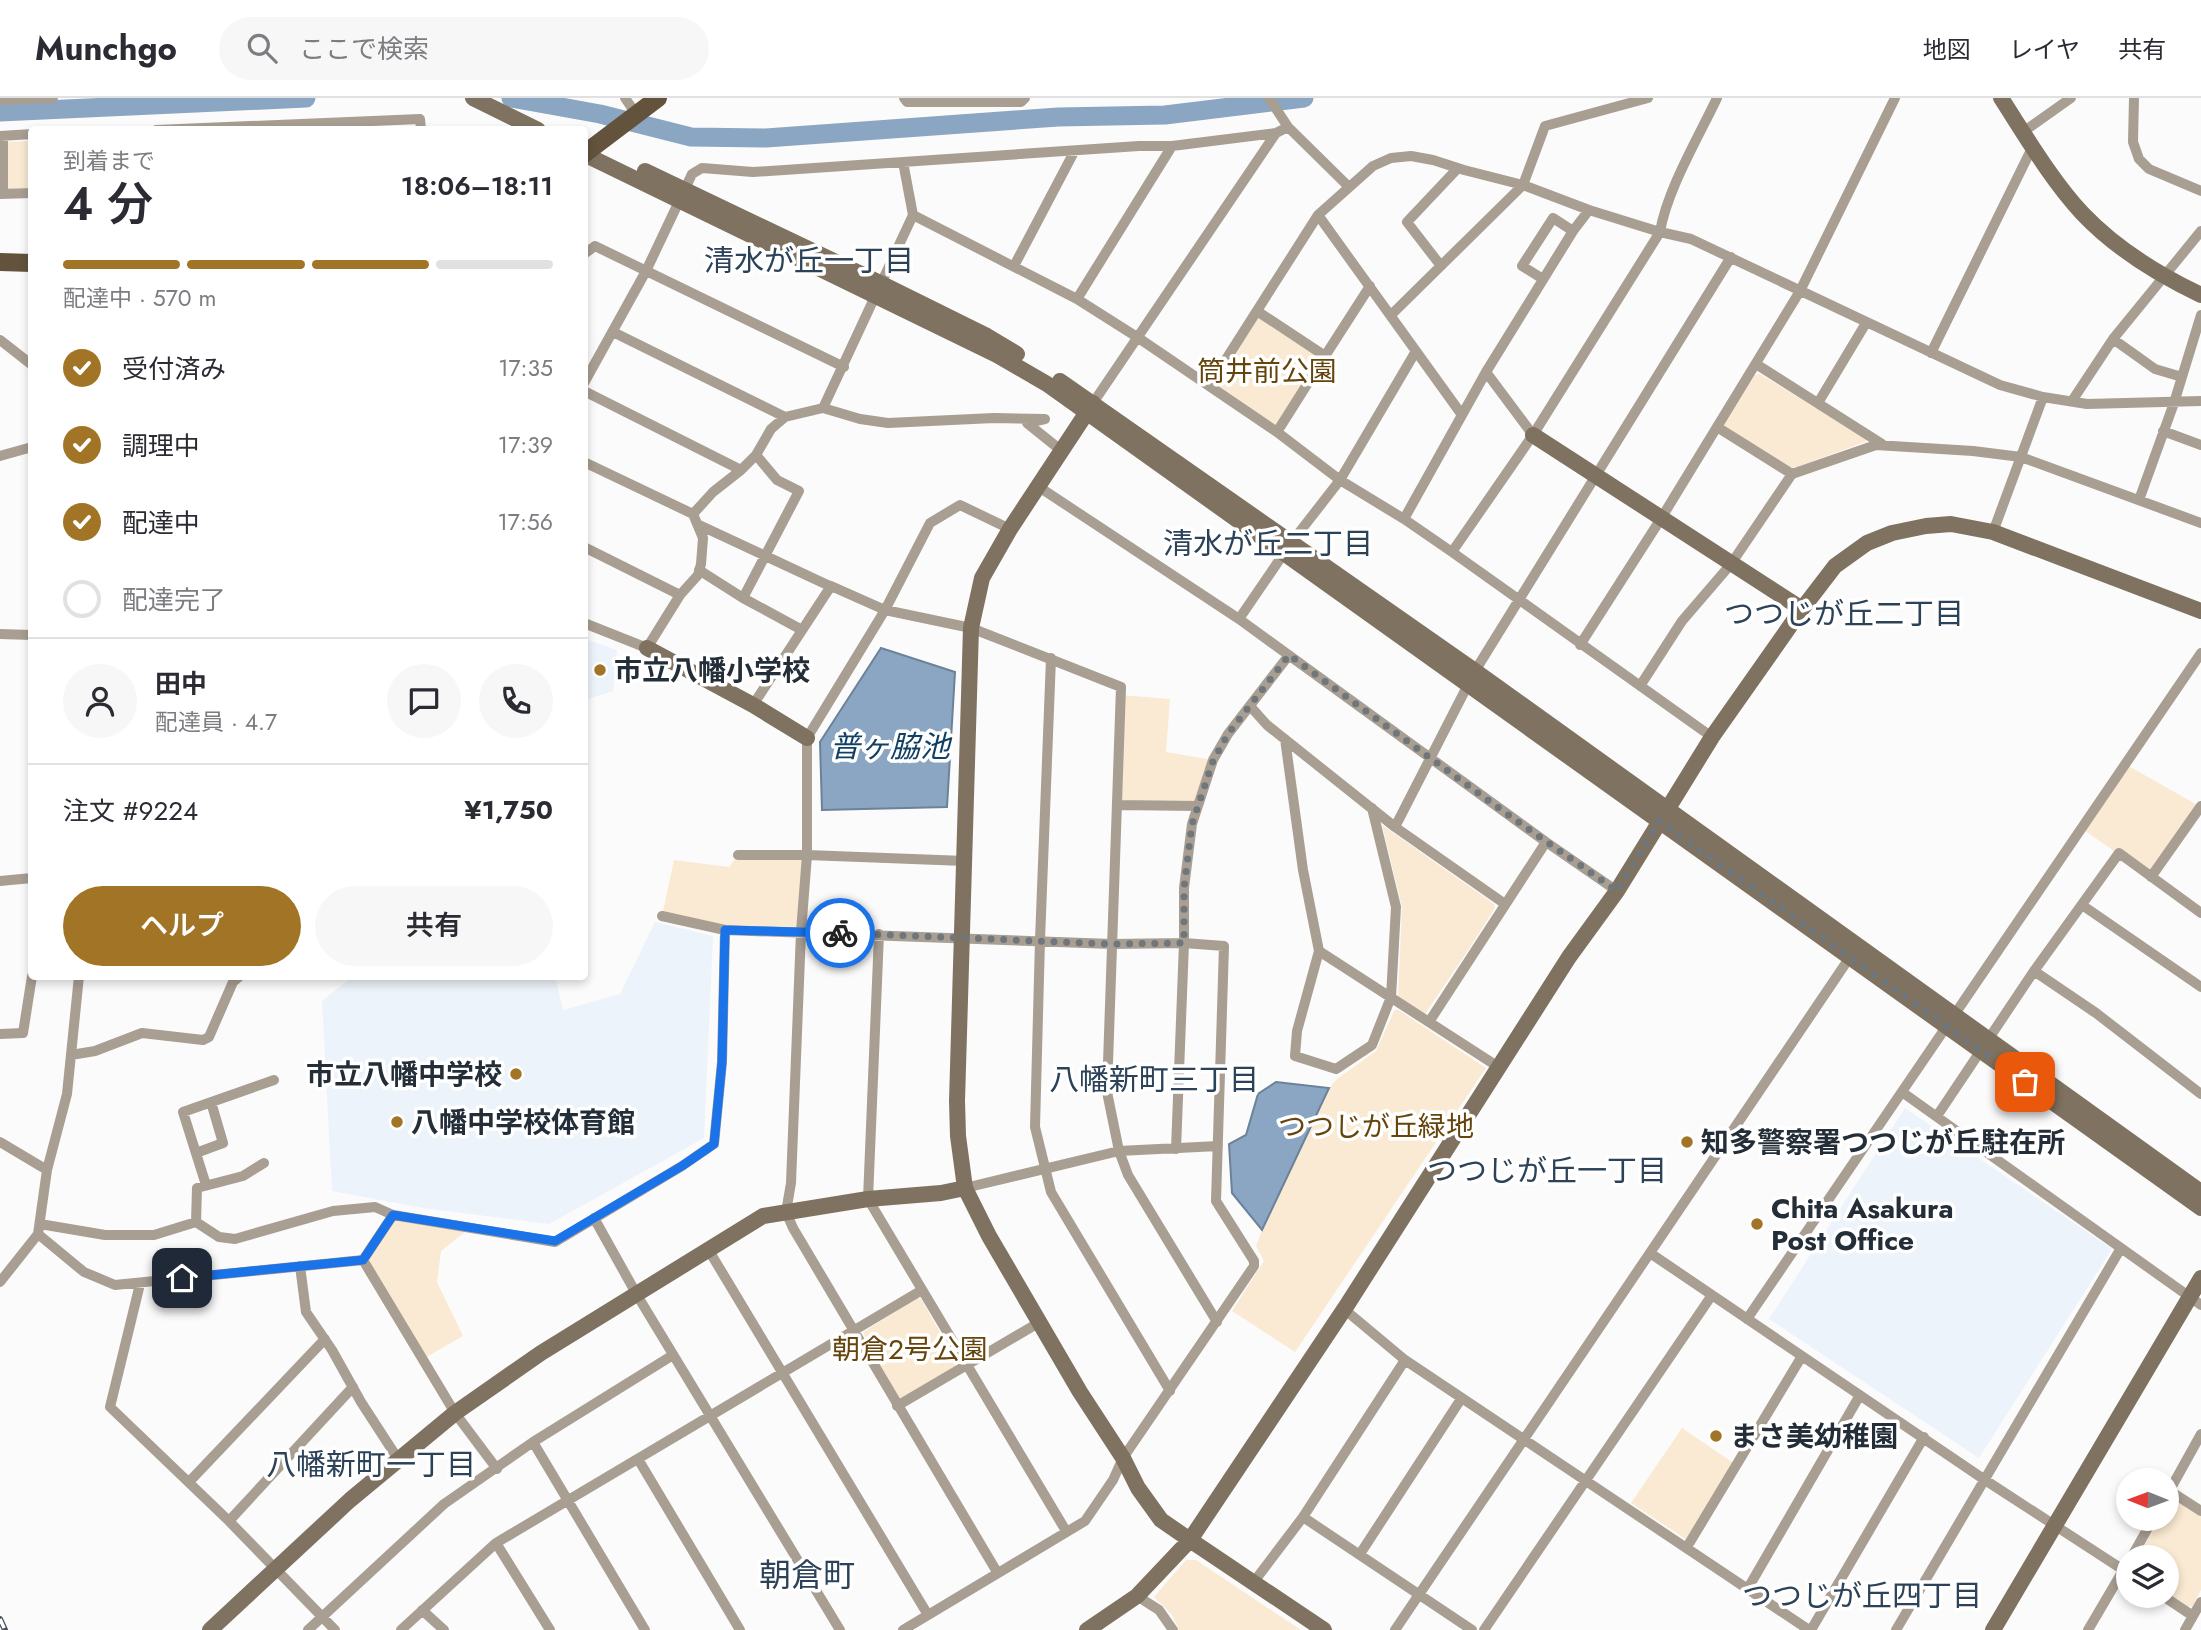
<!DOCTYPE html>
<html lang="ja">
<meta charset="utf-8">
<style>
:root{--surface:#fff;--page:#f7f7f7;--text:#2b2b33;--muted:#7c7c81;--line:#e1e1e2;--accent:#a27426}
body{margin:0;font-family:Jost,"Noto Sans JP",sans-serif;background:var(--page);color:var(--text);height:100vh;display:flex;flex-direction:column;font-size:26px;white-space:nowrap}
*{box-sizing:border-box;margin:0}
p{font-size:23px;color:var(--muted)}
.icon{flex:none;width:38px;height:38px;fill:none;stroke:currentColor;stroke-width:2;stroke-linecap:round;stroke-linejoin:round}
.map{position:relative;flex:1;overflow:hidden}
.side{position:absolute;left:28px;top:28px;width:560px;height:854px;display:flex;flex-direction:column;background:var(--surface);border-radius:7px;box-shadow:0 4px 10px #0003}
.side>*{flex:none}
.needle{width:46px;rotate:271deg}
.tools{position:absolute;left:2116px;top:1370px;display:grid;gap:14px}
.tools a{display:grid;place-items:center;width:63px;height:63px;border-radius:50%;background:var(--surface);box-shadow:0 4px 10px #0003;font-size:35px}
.pin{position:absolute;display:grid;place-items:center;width:60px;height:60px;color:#fff;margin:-30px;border-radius:14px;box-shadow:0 4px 10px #0006}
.courier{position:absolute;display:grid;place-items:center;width:70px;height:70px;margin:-35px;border:5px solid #1a73e8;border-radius:50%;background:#fff;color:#222;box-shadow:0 2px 9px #0007}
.summary em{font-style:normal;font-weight:600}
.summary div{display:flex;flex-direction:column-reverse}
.summary{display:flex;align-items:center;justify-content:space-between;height:119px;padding:0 35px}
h1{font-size:46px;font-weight:600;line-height:52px}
.bar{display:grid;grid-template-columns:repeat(4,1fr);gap:10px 7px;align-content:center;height:84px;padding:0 35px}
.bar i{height:9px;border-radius:5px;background:var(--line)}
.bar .on{background:var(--accent)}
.bar p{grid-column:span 4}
.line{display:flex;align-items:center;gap:18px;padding:0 35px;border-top:2px solid var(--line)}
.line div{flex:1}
.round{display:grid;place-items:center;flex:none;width:74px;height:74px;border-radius:37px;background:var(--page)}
ol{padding:0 35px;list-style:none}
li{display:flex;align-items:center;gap:21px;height:77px}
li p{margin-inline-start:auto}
li .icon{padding:7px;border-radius:50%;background:var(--accent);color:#fff;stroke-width:4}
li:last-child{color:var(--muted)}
li i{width:38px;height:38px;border:4px solid var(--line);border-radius:50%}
.primary-button{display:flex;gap:14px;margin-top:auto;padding:14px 35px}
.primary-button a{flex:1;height:80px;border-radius:42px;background:var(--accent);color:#fff;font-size:28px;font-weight:600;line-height:80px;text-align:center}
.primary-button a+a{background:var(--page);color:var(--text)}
header{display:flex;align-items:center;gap:42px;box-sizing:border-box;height:98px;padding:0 35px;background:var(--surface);border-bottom:2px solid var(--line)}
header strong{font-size:33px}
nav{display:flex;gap:38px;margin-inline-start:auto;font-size:24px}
.search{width:490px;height:63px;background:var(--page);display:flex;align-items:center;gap:18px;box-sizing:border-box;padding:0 24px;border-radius:38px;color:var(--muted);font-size:26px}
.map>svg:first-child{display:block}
</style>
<header>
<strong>Munchgo</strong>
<div class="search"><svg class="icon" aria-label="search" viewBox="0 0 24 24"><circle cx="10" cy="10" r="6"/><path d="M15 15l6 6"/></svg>ここで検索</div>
<nav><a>地図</a><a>レイヤ</a><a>共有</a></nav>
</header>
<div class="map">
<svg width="2201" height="1532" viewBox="0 0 2201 1532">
<rect width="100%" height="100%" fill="#fbfbfb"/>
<path fill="#edf3fa" d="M585 541 617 552 613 593 585 602Z
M655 824 713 838 704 1040 549 1126 423 1110 332 1093 322 903 352 879 555 878 563 912 620 896Z
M1905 1010 2112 1151 1979 1360 1769 1221Z"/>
<path fill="#faead3" d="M31 43V90L8 91V44Z
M1257 213 1325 258 1277 334 1209 288Z
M1760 276 1866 341 1865 344 1797 369H1788L1726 331 1724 326 1755 277Z
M1121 597 1170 601 1166 654 1213 662 1198 708 1117 707Z
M2125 666 2201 709 2151 779 2081 730Z
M1382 727 1494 806 1495 810 1465 857 1425 916 1398 900 1402 809Z
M738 757H807L801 834 725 832 662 818 674 762 729 769Z
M1397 911 1486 970 1295 1254 1232 1213 1264 1163 1256 1148 1262 1132 1329 990 1337 981 1376 953 1394 913Z
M393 1117 470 1130 441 1153 437 1184 463 1238 423 1261 363 1162Z
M917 1200 921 1201 957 1264 956 1268 898 1302 863 1234Z
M1682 1330 1735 1366 1687 1442 1631 1405Z
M2176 1399 2201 1413V1492L2193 1508 2187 1509 2167 1494 2166 1460H2137L2160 1421H2166C2167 1412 2167 1403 2176 1399Z
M1186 1462H1196L1301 1532H1179L1172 1517 1154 1499Z"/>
<path fill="#8aa6c2" stroke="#6b8299" stroke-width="2" d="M881 550 955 574 947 709 822 712 820 644Z
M1276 984 1329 990 1262 1132 1232 1095 1229 1046 1246 1037 1258 996Z"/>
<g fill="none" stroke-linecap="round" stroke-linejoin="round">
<path stroke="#8aa6c2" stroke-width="19" d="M511 0 600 16 691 39 766 40 1058 19 1165 17 1304 0
M0 14 306 0"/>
<path stroke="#a89e92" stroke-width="10" d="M625 0 636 16
M904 0 907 4H1021L1025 0
M1269 0 1288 29 1349 89
M2134 0 2133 44 2139 61 2149 71 2201 93
M0 2 53 0
M156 32 420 21 421 32
M2023 34 2071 0
M0 38 32 36
M3 38V96
M0 96 32 95
M913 117 1077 201 1137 239 1277 334 1340 382 1404 421 1452 454 1712 639
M1318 117 1462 317
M584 156 595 148 844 269
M1014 168 1074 54
M1441 168 1407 124 1458 70
M1543 181 1522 168 1553 120 1573 133
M1077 201 1172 48
M1257 213 1325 258 1277 334
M1391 217 1523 87 1545 28 1648 0
M613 234 785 319
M2113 241 2155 271 2182 279
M0 242 32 267
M1931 255 2033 48
M1325 258 1370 188
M1756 266 1882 346
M1486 274 1533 337
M584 285 646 173 692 76 702 70 753 74 1139 48H1172L1276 35 1288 29
M1209 288 1318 117 1373 68 1391 60 1411 58 1433 62 1464 72 1523 87 1589 112 1660 134 1691 141 2000 287 2043 299 2087 306 2201 303
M584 293 741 372
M2072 303 2113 241 2201 133
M1093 305 1276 35
M1818 305 1866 225
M823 310 913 117 903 64
M1717 329 1792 376
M2163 333 2201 347
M0 358 32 349
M584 364 693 416 703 440 701 466 698 477 680 497 647 550 584 525
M1039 389 1239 521 1546 744 1617 793
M2139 402 2174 305 2201 217
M693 416 713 394 741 372 756 357 771 331 785 319 823 310 860 321 888 325 994 320 1045 321 1027 325 1063 354
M1404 421 1486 274 1573 133 1589 112
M697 426 834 490
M1993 434 2043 299
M584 449 680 497
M1452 454 1533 337 1660 134C1667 92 1698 40 1717 0
M699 472 743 500 799 393 777 382 756 357
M743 500 802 532
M1239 521 1291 445 1340 382 1416 253
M0 536 32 537
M1580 547 1662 419 1800 193 1895 0
M1051 560 1040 842 1035 1029 1051 1094 1170 1293
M1640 588 1682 523 1731 466 1792 376 1876 347 1973 353 2021 359 2201 425
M753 607 831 488 885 512 971 530 1121 589 1107 994 1119 1053 1128 1077 1217 1224
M1250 608 1267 627 1395 729 1505 806
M1285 641 1303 772 1319 853 1297 933 1295 958 1336 971 1372 947 1391 899 1396 809 1372 710
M1117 707 1198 708
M1395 729 1475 573 1731 159
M738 757H807L965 763
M2151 779 2201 708
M0 783 32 780
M2082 807 2201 889
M662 818 725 832 1112 846 1184 845 1224 848 1216 1103 1254 1163V1168L1123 1360 1113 1382 1085 1423 903 1532
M879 836 868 1101 1066 1433
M1319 853 1500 970
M2034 873 2096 915 2201 996
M1429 924 1546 744
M0 936 23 935 32 878
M71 957 95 953 142 935 203 942 209 939 233 884 240 878
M1902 994 2201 1207
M1937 1018 2034 873 2119 755 2201 815
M0 1044 47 1072
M1176 1051 1184 845V790L1192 726 1213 662 1228 636 1289 557
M196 1055 223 1045 211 1004
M206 1087 183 1014 274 982
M965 1090 1119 1053 1218 1048
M594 1120 637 1197 840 1532
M196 1124 197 1090 243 1078 264 1065
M40 1126 105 1137H154L196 1124 219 1139 235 1141 333 1113 375 1109 393 1117
M38 1136 84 1174 115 1187 363 1162
M708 1151 928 1517
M1650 1155 1985 1382 2128 1475
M363 1162 393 1117 555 1144 682 1068 714 1046 722 964 725 832
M363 1162 455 1315 497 1371
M300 1168 306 1214 332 1252 361 1304 398 1361
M0 1184 38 1136 47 1072 67 996 79 878
M140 1186 110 1309 229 1423 335 1532
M1344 1211 1405 1262 1809 1532
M1747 1221 2201 555
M897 1308 1040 1224
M533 1344 645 1532
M638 1361 740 1532
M189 1384 325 1241
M2170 1393 2201 1413
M2166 1399 2201 1336
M1303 1419 1472 1532
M229 1423 353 1289
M496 1445 550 1532
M1687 1449 1802 1258
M1360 1456 1461 1301
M2131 1460 2153 1421
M997 1474 793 1130 786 1114 791 1085 801 834 807 757V640L885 512 930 425 960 407 1010 431
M1253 1485 1303 1419 1405 1262
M1747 1492 1860 1297
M1137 1498 1159 1512 1173 1532
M2163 1498 2193 1518
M422 1512 444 1532
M308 1532 444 1406 533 1344 673 1257
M401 1532 496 1445 922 1192
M1395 1532 1852 856
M1484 1532 1712 1197
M1811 1532 1924 1339
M1896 1532 2121 1150
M2088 1532 2128 1464
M2185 1532 2201 1504"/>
<path stroke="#7f7260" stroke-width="16" d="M473 0 538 32
M2001 0C2025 37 2052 83 2082 115 2116 151 2157 176 2201 197
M584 56 997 257 1047 286 2201 1110
M645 73 882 186 987 238 1017 256
M1060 283 1475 573 2201 1094
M1093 305 1010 431 982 480 971 530 957 1003 958 1038 965 1090 989 1138 1080 1294 1123 1360 1138 1390 1161 1422 1190 1442 1347 1207 1569 859 1617 793 1712 639 1802 511 1835 468 1867 445 1892 435 1926 428 1951 426 1993 434 2201 513
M1533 337 1802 511
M647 550 753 607 807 640
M210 1532 350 1402 455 1315 541 1255 763 1118 868 1101 941 1095 965 1090
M1087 1532 1137 1498 1190 1442 1324 1532
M1993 1532 2201 1180"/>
<path stroke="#63533d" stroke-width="18" d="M584 56 658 0
M0 164 32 165"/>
<g stroke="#485059" stroke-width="6">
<path id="rail" d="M0 1521 5 1532"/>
</g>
<use href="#rail" stroke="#fff" stroke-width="3.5" stroke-dasharray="10" stroke-linecap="butt"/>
</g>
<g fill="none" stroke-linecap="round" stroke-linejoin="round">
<path stroke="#6f767c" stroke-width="7" stroke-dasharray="0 12.6" d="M840 835 1112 846 1184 845V790L1192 726 1213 663 1228 636 1289 557 1507 716 1617 793 1659 723 2025 984"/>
<path stroke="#1a73e8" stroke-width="9" d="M182 1180 363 1162 393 1117 555 1143 682 1068 714 1046 722 964 725 832 840 835"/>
</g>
<g fill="#a27426" stroke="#fff" stroke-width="2.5">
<circle cx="600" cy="572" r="7"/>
<circle cx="516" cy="976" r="7"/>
<circle cx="397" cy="1024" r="7"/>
<circle cx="1687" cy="1044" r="7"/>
<circle cx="1757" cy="1126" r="7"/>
<circle cx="1716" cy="1338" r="7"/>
</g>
<g text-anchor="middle" stroke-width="7" stroke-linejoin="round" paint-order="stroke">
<g font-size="28" fill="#65450c" stroke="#fff">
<text x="1267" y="283">筒井前公園</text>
<text x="1376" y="1038">つつじが丘緑地</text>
<text x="910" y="1261">朝倉2号公園</text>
</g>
<g font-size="28" font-weight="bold" fill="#242e38" stroke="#fff" text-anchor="start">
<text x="614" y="582">市立八幡小学校</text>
<text x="502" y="986" text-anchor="end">市立八幡中学校</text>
<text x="411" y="1034">八幡中学校体育館</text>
<text x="1701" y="1054">知多警察署つつじが丘駐在所</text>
<text x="1771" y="1120">Chita Asakura<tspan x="1771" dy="32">Post Office</tspan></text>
<text x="1730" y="1348">まさ美幼稚園</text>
</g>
<g font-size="30" fill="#2b4258" stroke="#fff">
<text x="809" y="173">清水が丘一丁目</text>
<text x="1268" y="456">清水が丘二丁目</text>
<text x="1844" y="526">つつじが丘二丁目</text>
<text x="1154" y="992">八幡新町三丁目</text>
<text x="1547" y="1083">つつじが丘一丁目</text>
<text x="371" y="1377">八幡新町一丁目</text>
<text x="1862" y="1508">つつじが丘四丁目</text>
</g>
<g font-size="30" font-style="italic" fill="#114065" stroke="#fff">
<text x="890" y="659">普ヶ脇池</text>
</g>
<g font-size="32" fill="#2b4258" stroke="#fff">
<text x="807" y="1488">朝倉町</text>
</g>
</g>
</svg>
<div class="tools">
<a><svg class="needle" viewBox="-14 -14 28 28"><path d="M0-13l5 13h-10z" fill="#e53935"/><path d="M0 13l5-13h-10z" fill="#7c7c81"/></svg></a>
<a><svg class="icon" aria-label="layers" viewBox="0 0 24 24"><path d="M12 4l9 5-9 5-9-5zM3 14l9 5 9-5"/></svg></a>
</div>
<div class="pin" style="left:2025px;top:984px;background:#ea580c"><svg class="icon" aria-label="bag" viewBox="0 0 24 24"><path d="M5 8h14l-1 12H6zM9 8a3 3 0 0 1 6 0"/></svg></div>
<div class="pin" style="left:182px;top:1180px;background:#1f2937"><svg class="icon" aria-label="home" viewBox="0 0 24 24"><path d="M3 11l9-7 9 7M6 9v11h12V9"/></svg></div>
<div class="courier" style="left:840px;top:835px"><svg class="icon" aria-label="bike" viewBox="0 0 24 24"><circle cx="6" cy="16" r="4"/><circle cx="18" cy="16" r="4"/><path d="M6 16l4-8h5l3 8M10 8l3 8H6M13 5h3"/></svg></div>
<section class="side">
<div class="summary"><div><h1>4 分</h1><p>到着まで</p></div><em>18:06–18:11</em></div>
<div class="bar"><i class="on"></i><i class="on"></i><i class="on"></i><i></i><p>配達中 · 570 m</p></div>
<ol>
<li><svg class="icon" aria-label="check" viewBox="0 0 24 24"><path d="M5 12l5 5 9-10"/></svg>受付済み<p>17:35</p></li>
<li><svg class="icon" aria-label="check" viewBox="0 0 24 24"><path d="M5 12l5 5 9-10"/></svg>調理中<p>17:39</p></li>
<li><svg class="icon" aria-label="check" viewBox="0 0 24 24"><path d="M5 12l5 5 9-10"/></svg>配達中<p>17:56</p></li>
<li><i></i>配達完了</li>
</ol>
<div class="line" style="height:126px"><a class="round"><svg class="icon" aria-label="person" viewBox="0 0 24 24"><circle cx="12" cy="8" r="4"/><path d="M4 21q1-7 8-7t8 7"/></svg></a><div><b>田中</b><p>配達員 · 4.7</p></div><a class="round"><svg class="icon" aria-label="chat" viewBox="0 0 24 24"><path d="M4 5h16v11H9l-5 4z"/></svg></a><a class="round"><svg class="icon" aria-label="phone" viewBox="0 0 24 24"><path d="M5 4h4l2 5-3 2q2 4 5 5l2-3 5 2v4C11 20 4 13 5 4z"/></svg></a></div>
<div class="line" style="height:91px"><div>注文 #9224</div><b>¥1,750</b></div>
<div class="primary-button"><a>ヘルプ</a><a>共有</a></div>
</section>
</div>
